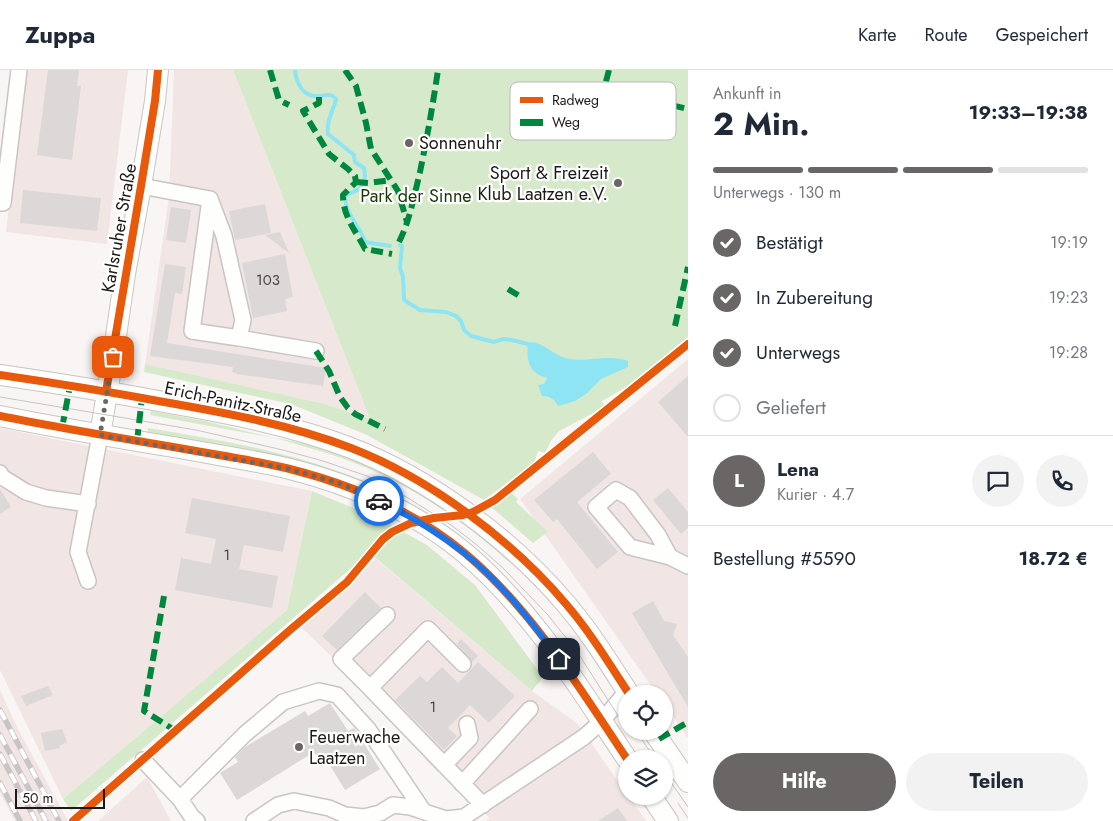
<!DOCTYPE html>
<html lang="de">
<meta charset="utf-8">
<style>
:root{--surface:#fff;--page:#f2f2f3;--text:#1f2937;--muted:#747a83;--line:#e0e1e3;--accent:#696665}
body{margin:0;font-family:Jost,sans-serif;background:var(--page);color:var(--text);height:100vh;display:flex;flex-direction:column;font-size:19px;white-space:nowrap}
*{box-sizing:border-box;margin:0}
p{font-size:16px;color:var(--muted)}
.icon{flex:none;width:28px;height:28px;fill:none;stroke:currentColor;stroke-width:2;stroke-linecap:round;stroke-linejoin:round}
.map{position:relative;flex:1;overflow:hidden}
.panel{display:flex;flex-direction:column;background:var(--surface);width:425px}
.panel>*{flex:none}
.tools{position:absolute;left:618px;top:615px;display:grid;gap:10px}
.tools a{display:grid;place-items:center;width:55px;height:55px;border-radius:50%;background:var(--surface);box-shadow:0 1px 4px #0004;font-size:25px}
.scale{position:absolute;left:15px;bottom:12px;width:90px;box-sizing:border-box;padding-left:5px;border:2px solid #1c1918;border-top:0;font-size:14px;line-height:18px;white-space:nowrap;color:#1c1918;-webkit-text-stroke:4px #fff;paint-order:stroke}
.pin{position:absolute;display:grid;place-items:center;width:42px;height:42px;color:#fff;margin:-21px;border-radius:10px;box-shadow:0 2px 8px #0006}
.courier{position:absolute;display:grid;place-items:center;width:50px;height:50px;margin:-25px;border:4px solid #1a73e8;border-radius:50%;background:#fff;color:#222;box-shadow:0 1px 6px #0007}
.head em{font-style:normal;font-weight:700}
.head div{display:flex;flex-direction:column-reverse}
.head{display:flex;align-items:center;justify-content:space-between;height:85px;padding:0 25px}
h1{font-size:32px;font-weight:700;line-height:38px}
.bar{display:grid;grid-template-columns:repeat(4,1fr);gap:8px 5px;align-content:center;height:60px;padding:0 25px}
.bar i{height:6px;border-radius:4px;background:var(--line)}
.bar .selected{background:var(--accent)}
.bar p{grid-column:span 4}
.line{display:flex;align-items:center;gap:12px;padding:0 25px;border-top:1px solid var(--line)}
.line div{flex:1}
.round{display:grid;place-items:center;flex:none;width:52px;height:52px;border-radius:26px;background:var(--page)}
ol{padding:0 25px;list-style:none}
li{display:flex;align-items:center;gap:15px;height:55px}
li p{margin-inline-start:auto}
li .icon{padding:5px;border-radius:50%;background:var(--accent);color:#fff;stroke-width:4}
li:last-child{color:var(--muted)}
li i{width:28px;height:28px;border:2px solid var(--line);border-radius:50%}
.button{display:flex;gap:10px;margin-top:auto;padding:10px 25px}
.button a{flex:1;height:58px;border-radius:30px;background:var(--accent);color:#fff;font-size:20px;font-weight:700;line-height:58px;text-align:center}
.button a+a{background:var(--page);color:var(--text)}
header{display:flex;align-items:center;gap:30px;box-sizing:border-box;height:70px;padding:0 25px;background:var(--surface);border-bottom:1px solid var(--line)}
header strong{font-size:24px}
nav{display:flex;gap:28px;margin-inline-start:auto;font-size:18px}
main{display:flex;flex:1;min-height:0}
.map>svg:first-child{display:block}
</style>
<header>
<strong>Zuppa</strong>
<nav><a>Karte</a><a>Route</a><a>Gespeichert</a></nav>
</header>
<main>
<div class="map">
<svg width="688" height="751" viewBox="0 0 688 751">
<rect width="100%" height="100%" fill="#f9f5f4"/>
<path fill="#f1e6e3" d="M25 0H128L107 174 6 162Z
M174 0H233L370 349 321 333 145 294 169 127Z
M688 289V668L664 633V624H657L520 429Z
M0 358 312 421 287 540 63 729 0 600Z
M376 489 532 621 578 654 626 723V726H629L646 751H485L490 748 426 691 411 663 302 558Z
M0 620 17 657 68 751H15L0 723Z
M147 707 171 751H98Z"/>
<path fill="#d6eacb" d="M233 0H688V267L633 313 602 331 605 337 559 361 551 371 545 383 538 381 535 391 527 398 484 430 367 365 291 334 144 302 145 294 321 333 370 349Z
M151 341 205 351 274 368 150 345Z
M148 358C252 375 357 393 446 455 466 469 483 486 501 503L499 504 409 438 147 367Z
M275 368 320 376 375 398 445 436 512 489 509 492C461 448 406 412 344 389 322 381 298 375 275 368Z
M312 421 382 450 427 475 475 515 543 607 532 621 377 489 366 485 71 741 63 729 287 540Z
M509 421 518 429 516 432 548 462 533 473 490 436Z"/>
<path fill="#8fe4f3" d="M531 272C545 273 555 287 570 289 588 292 610 284 628 291V297L601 309 586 324 575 331 558 336C554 329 550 326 542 326L538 315 544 314 547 309 545 307C529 304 526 288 528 274Z"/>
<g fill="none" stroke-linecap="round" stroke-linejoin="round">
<path stroke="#8fe4f3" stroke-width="4" d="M295 0C296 12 303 27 317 26 325 26 330 22 336 29 333 42 326 51 328 64L354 85 355 92 364 98 365 107 361 118 345 126C345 145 360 155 365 172L390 176
M400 175 402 176 400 198 403 207 404 230 420 240 446 242 456 246 461 251 464 260 471 266 494 272 503 269 512 270 528 274"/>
</g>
<path fill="#dbd8d7" d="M48 0H79L77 16H81L72 90 37 85Z
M23 120 101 128 97 161 20 153Z
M265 134 271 163 235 170 229 141Z
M171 137 191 140 186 173 166 170Z
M280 162 289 183 265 165Z
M285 184 293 227 285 229 287 241 253 248 242 193Z
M165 194 186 197 182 224 175 223 167 273 326 298 323 316 237 304V303L232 302 233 297 150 286Z
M688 306V367L658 332Z
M593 382 611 404 577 432 618 482 597 499 557 449 553 452 534 430Z
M668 418 688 442V458L681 464 653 430Z
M0 419 11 437 0 444Z
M192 428 290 446 283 482 244 475 239 499 278 506 272 538 175 520 181 488 211 494 216 469 185 463Z
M365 522 381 538 337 580 322 566Z
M653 531 664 551 677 554 673 565 688 587V637L632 543Z
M461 569 478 586 472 592 457 574Z
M478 592 515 626 489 653 470 635 448 658 457 666 444 680 395 630 420 606 427 612 442 597 458 613Z
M48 616 53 625 26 636 21 626Z
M330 633 348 661 354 658 380 699 345 720 323 684 317 687 314 682 237 730 220 703 238 692 235 687 245 677 305 641 308 646Z
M62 659 67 672 59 676 60 678 45 681 41 663Z
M618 738 627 751H598Z"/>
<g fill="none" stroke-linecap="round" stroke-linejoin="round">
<g stroke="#c9c5c4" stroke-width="18">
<path id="minor" d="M141 116 210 129
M210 129 224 166 243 250 239 268 192 261Z
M0 133H3L19 0
M239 268 316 281
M0 403 2 407 26 422 46 428 88 434
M670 487 658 465 630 428 616 420 596 437 630 477 670 487 688 496
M88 511 78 482 100 365
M463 594 428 559 370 618 483 735
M370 618 341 589 387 545
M143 690 180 729
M444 695 470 668 467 654
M462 714 530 639
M197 751 192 747 180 729 245 664 283 632 319 621 337 625 368 659 424 742
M254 751 278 735 294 731 329 738 345 745 364 747 380 743 393 735 410 737 446 749 464 747 584 667 602 651 627 621"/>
</g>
<g stroke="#c9c5c4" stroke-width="22">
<path id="major" d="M0 305C55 313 110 322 164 332 227 343 291 355 351 378 429 408 512 470 566 534 590 562 609 593 629 624
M0 346C59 358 119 368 179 378 216 385 254 390 290 399 353 415 416 442 466 484 532 540 579 617 627 689
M100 365 113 287 125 204 141 116 155 31 158 0
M653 661 688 712
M651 726 668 751"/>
</g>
<use href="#minor" stroke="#fefefd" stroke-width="15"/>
<use href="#major" stroke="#fefefd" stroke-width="20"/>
<path stroke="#c7c5c5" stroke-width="1" d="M0 327 196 360 283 380 323 391 367 406 408 428 451 455 477 475 503 498 547 544 576 580 626 658
M636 661 655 689
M664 702 688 737
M678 733 688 748"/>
<g stroke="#c7c5c5" stroke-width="5.5">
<path id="rail" d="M0 640 59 751
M0 665 46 751
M0 684 36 751
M0 713 20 751"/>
</g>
<use href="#rail" stroke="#fff" stroke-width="4" stroke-dasharray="11" stroke-linecap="butt"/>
<path stroke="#00873e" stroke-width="6" stroke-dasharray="12 6" stroke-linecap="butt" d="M270 0 279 30 289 35
M345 0 356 16 366 53 371 79 398 121 407 152
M609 0 604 19 688 39
M585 16 604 19
M319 27V33L303 41 329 84 348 99 355 106 356 112 343 125C343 147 356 161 365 179L392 184
M356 112 368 113 391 110
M399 172C410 150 414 126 420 102 427 68 433 34 438 0
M508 219 521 227
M675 256 688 197
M316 281 329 301 340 327 348 338 355 344 385 359
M62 358 70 316
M137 371 142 328
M164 526 144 641 176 661
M659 669 688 652"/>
<g stroke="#fff" stroke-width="11">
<path id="cycleway" d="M0 305C55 313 110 322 164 332 227 343 291 355 351 378 429 408 512 470 566 534 590 562 609 593 629 624
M106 322 141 116 155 31 158 0
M0 346C59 358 119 368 179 378 216 385 254 390 290 399 353 415 416 442 466 484 532 540 579 617 627 689
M73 751 290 560 347 512 383 469 392 462 411 453 434 448 463 445 473 442 495 430 688 274"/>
</g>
<use href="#cycleway" stroke="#e8590c" stroke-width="8"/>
</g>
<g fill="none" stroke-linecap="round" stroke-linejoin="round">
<path stroke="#696665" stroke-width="5" stroke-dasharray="0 9" d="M113 287 100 365 289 399 339 413 379 431"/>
<path stroke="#1a73e8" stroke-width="6" d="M379 431C409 445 437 462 464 483 501 512 531 551 559 589"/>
</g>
<g fill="#696665" stroke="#fff" stroke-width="2">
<circle cx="409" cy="73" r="5"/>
<circle cx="618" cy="113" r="5"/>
<circle cx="299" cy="677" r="5"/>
</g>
<g text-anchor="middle" stroke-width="4.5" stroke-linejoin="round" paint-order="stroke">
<g font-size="15" fill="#4c4948">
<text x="268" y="215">103</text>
<text x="227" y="490">1</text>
<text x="433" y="642">1</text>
</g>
<g font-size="18" fill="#1c1918" stroke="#fff" text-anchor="start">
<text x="419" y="79">Sonnenuhr</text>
<text x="608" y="109" text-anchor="end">Sport &amp; Freizeit<tspan x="608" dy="21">Klub Laatzen e.V.</tspan></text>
<text x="309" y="673">Feuerwache<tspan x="309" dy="21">Laatzen</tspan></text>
</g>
<g font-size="18" fill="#183906" stroke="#fff">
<text x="416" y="132">Park der Sinne</text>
</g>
<g font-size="18" fill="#1c1918" stroke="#fff">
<text transform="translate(119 158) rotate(-80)" y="6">Karlsruher Straße</text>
<text transform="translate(233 332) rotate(12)" y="6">Erich-Panitz-Straße</text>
</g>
</g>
<rect x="510" y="12" width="166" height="58" rx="8" fill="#fff" stroke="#bbbaba" stroke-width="1"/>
<rect x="520" y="27" width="23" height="6" fill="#e8590c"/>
<rect x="520" y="49" width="23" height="7" fill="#00873e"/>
<g font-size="14" fill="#1c1918">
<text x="552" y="35">Radweg</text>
<text x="552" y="57">Weg</text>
</g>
</svg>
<div class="tools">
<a><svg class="icon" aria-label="locate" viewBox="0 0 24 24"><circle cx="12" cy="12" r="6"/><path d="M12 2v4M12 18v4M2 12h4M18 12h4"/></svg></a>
<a><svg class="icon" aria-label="layers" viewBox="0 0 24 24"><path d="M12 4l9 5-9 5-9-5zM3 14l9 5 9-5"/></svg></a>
</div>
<div class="scale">50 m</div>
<div class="pin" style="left:113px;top:287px;background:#ea580c"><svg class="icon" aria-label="bag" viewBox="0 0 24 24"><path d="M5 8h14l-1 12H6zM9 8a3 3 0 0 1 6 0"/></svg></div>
<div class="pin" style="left:559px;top:589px;background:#1f2937"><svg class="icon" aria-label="home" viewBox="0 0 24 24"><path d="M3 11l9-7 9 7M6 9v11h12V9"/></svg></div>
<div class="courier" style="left:379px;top:431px"><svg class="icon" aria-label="car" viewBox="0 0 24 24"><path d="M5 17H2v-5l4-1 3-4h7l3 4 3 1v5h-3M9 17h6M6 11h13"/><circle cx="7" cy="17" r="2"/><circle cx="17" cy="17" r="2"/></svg></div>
</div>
<section class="panel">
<div class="head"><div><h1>2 Min.</h1><p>Ankunft in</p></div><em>19:33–19:38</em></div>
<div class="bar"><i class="selected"></i><i class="selected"></i><i class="selected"></i><i></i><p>Unterwegs · 130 m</p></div>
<ol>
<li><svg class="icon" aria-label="check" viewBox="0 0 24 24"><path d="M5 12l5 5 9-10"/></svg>Bestätigt<p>19:19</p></li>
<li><svg class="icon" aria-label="check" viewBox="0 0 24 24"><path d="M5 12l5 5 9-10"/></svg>In Zubereitung<p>19:23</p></li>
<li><svg class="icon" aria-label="check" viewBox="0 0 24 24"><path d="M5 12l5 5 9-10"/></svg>Unterwegs<p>19:28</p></li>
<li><i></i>Geliefert</li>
</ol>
<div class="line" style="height:90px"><b class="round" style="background:var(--accent);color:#fff">L</b><div><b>Lena</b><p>Kurier · 4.7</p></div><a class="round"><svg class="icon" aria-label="chat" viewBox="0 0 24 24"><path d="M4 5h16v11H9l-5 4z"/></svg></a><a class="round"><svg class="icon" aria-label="phone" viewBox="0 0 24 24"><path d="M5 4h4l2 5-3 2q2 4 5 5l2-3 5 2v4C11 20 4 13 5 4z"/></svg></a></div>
<div class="line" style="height:65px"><div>Bestellung #5590</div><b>18.72 €</b></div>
<div class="button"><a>Hilfe</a><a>Teilen</a></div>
</section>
</main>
